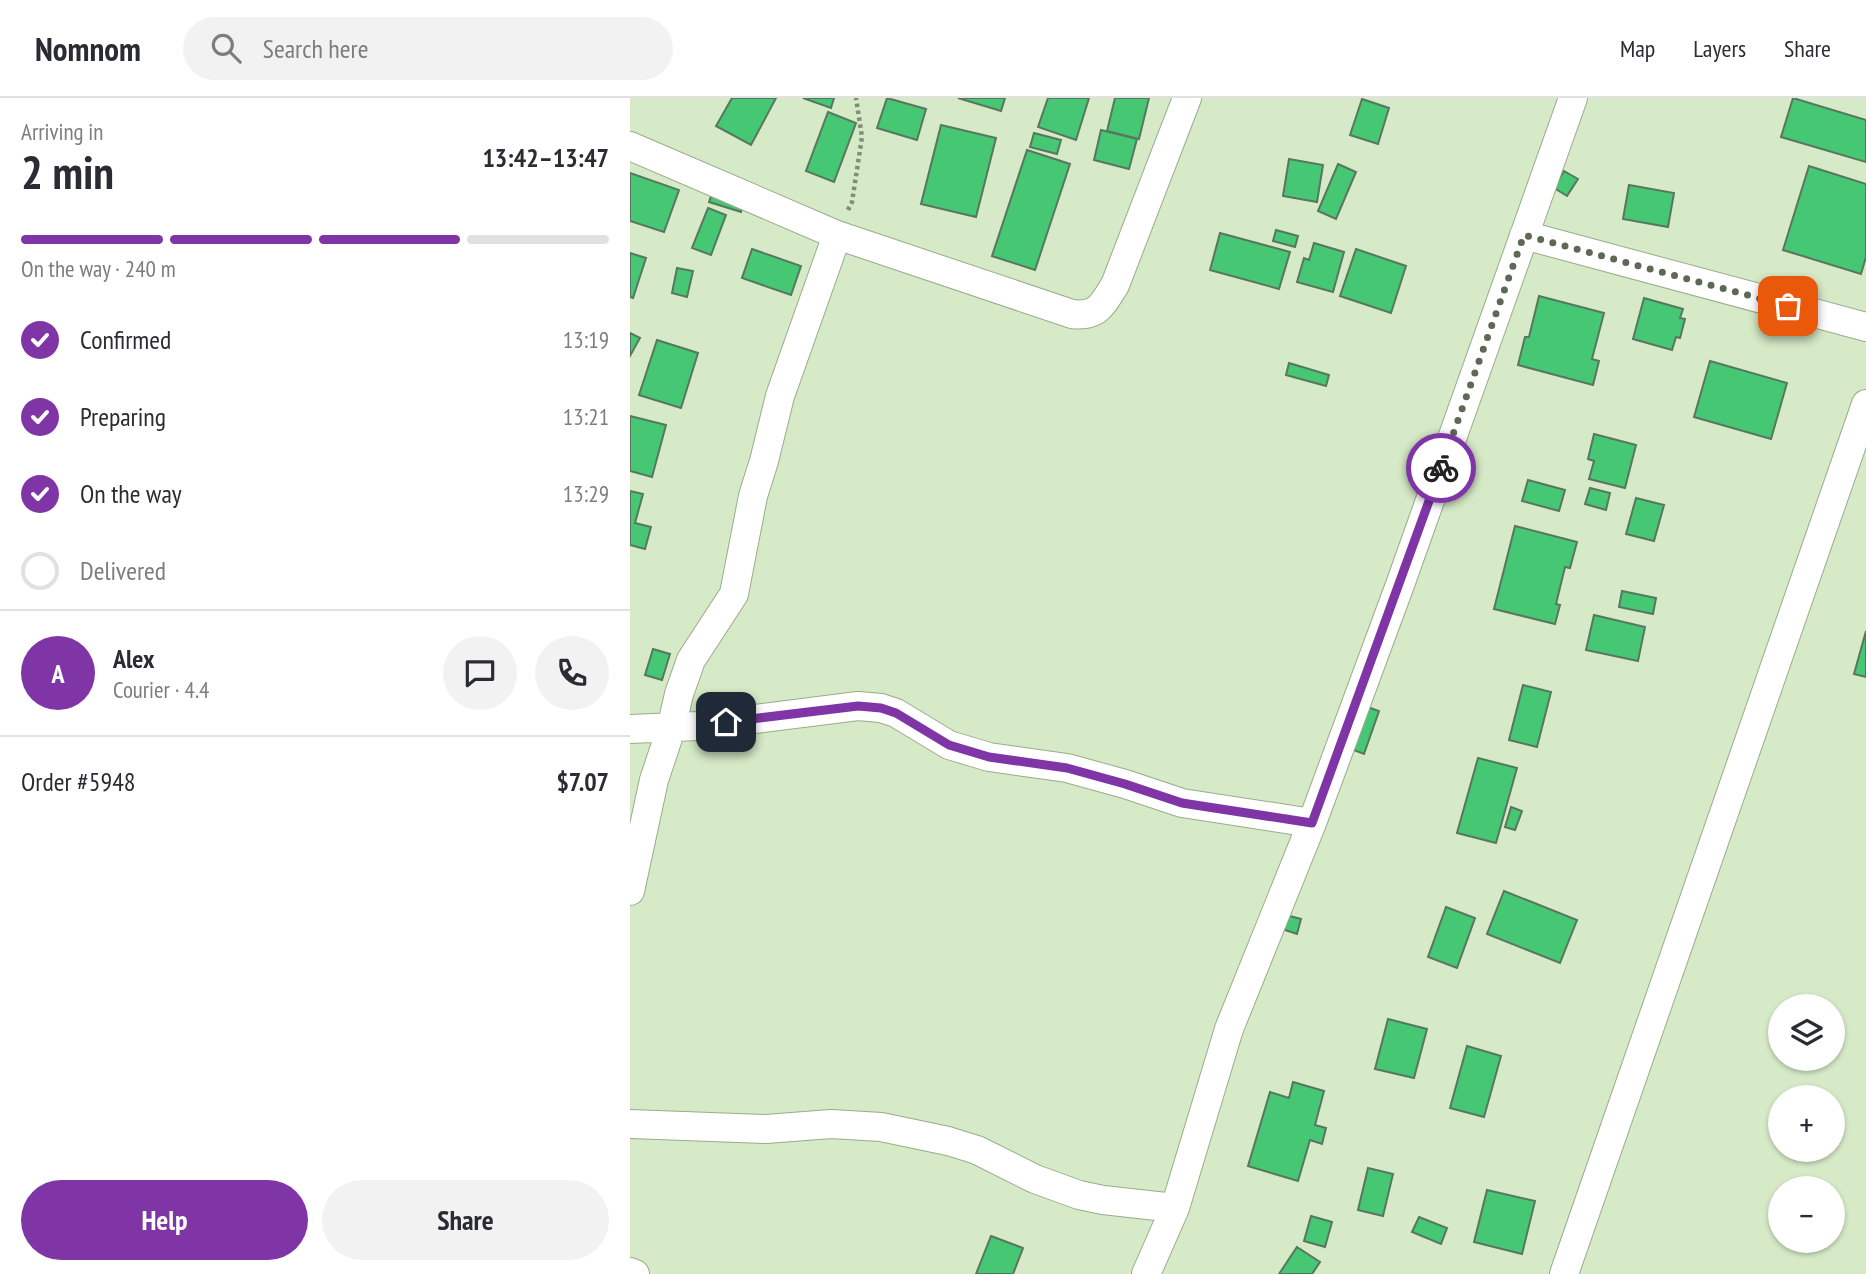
<!DOCTYPE html>
<meta charset="utf-8">
<style>
:root{--surface:#fff;--page:#f2f2f3;--text:#2b2b33;--muted:#7c7c81;--line:#e1e1e2;--accent:#7f35a6}
body{margin:0;font-family:"PT Sans Narrow",sans-serif;background:var(--page);color:var(--text);height:100vh;display:flex;flex-direction:column;font-size:26px;white-space:nowrap}
*{box-sizing:border-box;margin:0}
p{font-size:23px;color:var(--muted)}
.icon{flex:none;width:38px;height:38px;fill:none;stroke:currentColor;stroke-width:2;stroke-linecap:round;stroke-linejoin:round}
.map{position:relative;flex:1;overflow:hidden}
.side{display:flex;flex-direction:column;background:var(--surface);width:630px}
.side>*{flex:none}
.buttons{position:absolute;left:1138px;top:896px;display:grid;gap:14px}
.buttons a{display:grid;place-items:center;width:77px;height:77px;border-radius:50%;background:var(--surface);box-shadow:0 2px 5px #0004;font-size:35px}
.pin{position:absolute;display:grid;place-items:center;width:60px;height:60px;color:#fff;margin:-30px;border-radius:14px;box-shadow:0 4px 10px #0006}
.courier{position:absolute;display:grid;place-items:center;width:70px;height:70px;margin:-35px;border:5px solid #7f35a6;border-radius:50%;background:#fff;color:#222;box-shadow:0 2px 9px #0007}
.summary em{font-style:normal;font-weight:700}
.summary div{display:flex;flex-direction:column-reverse}
.summary{display:flex;align-items:center;justify-content:space-between;height:119px;padding:0 21px}
h1{font-size:46px;font-weight:700;line-height:52px}
.bar{display:grid;grid-template-columns:repeat(4,1fr);gap:10px 7px;align-content:center;height:84px;padding:0 21px}
.bar i{height:9px;border-radius:5px;background:var(--line)}
.bar .current{background:var(--accent)}
.bar p{grid-column:span 4}
.line{display:flex;align-items:center;gap:18px;padding:0 21px;border-top:2px solid var(--line)}
.line div{flex:1}
.round{display:grid;place-items:center;flex:none;width:74px;height:74px;border-radius:37px;background:var(--page)}
ol{padding:0 21px;list-style:none}
li{display:flex;align-items:center;gap:21px;height:77px}
li p{margin-inline-start:auto}
li .icon{padding:7px;border-radius:50%;background:var(--accent);color:#fff;stroke-width:4}
li:last-child{color:var(--muted)}
li i{width:38px;height:38px;border:4px solid var(--line);border-radius:50%}
.action{display:flex;gap:14px;margin-top:auto;padding:14px 21px}
.action a{flex:1;height:80px;border-radius:42px;background:var(--accent);color:#fff;font-size:28px;font-weight:700;line-height:80px;text-align:center}
.action a+a{background:var(--page);color:var(--text)}
header{display:flex;align-items:center;gap:42px;box-sizing:border-box;height:98px;padding:0 35px;background:var(--surface);border-bottom:2px solid var(--line)}
header strong{font-size:33px}
nav{display:flex;gap:38px;margin-inline-start:auto;font-size:24px}
.search{width:490px;height:63px;background:var(--page);display:flex;align-items:center;gap:18px;box-sizing:border-box;padding:0 24px;border-radius:38px;color:var(--muted);font-size:26px}
main{display:flex;flex:1;min-height:0}
.map>svg:first-child{display:block}
</style>
<header>
<strong>Nomnom</strong>
<div class="search"><svg class="icon" aria-label="search" viewBox="0 0 24 24"><circle cx="10" cy="10" r="6"/><path d="M15 15l6 6"/></svg>Search here</div>
<nav><a>Map</a><a>Layers</a><a>Share</a></nav>
</header>
<main>
<section class="side">
<div class="summary"><div><h1>2 min</h1><p>Arriving in</p></div><em>13:42–13:47</em></div>
<div class="bar"><i class="current"></i><i class="current"></i><i class="current"></i><i></i><p>On the way · 240 m</p></div>
<ol>
<li><svg class="icon" aria-label="check" viewBox="0 0 24 24"><path d="M5 12l5 5 9-10"/></svg>Confirmed<p>13:19</p></li>
<li><svg class="icon" aria-label="check" viewBox="0 0 24 24"><path d="M5 12l5 5 9-10"/></svg>Preparing<p>13:21</p></li>
<li><svg class="icon" aria-label="check" viewBox="0 0 24 24"><path d="M5 12l5 5 9-10"/></svg>On the way<p>13:29</p></li>
<li><i></i>Delivered</li>
</ol>
<div class="line" style="height:126px"><b class="round" style="background:var(--accent);color:#fff">A</b><div><b>Alex</b><p>Courier · 4.4</p></div><a class="round"><svg class="icon" aria-label="chat" viewBox="0 0 24 24"><path d="M4 5h16v11H9l-5 4z"/></svg></a><a class="round"><svg class="icon" aria-label="phone" viewBox="0 0 24 24"><path d="M5 4h4l2 5-3 2q2 4 5 5l2-3 5 2v4C11 20 4 13 5 4z"/></svg></a></div>
<div class="line" style="height:91px"><div>Order #5948</div><b>$7.07</b></div>
<div class="action"><a>Help</a><a>Share</a></div>
</section>
<div class="map">
<svg width="1236" height="1176" viewBox="0 0 1236 1176">
<rect width="100%" height="100%" fill="#d6eac7"/>
<path fill="#45c774" stroke="#57775f" stroke-width="2" d="M102 0H146L121 47 86 28Z
M173 0H204L201 10Z
M257 0 296 11 287 42 247 30Z
M328 0H375L371 13Z
M418 0H459L446 42 408 29Z
M485 0H519L509 41 477 33Z
M1163 0 1236 22V64L1151 39Z
M732 1 759 10 748 46 720 37Z
M198 14 226 25 204 84 176 73Z
M311 27 366 40 346 119 291 106Z
M471 32 507 41 499 71 464 62Z
M404 35 431 42 427 56 400 49Z
M397 52 440 66 405 172 362 158Z
M659 61 693 67 687 104 653 98Z
M708 66 726 74 706 121 688 113Z
M1179 68 1236 86V159L1231 176 1153 152Z
M934 73 948 81 937 98 924 90Z
M0 75 49 92 34 134 0 123Z
M999 87 1044 95 1038 129 993 121Z
M83 92 114 101 111 114 79 104Z
M78 110 96 117 81 157 62 150Z
M646 132 668 138 665 149 643 143Z
M590 135 660 154 649 191 580 172Z
M684 145 714 154 703 194 667 184 674 160 679 162Z
M122 151 171 168 161 197 112 180Z
M726 151 776 168 761 215 710 198Z
M0 155 16 160 3 200 0 199Z
M47 170 63 173 57 199 42 195Z
M909 198 974 215 962 261 969 263 963 287 888 267 895 239H899Z
M1014 200 1053 211 1050 220 1055 221 1050 240 1046 239 1042 252 1003 241Z
M0 235 10 240 0 258Z
M27 242 68 255 51 310 9 297Z
M1080 263 1157 285 1141 341 1064 319Z
M659 265 699 277 696 288 656 277Z
M0 318 36 327 22 379 0 373Z
M964 336 1006 347 995 390 959 381 964 363 958 361Z
M898 382 935 392 929 413 892 403Z
M960 390 980 395 976 412 955 406Z
M0 393 13 396 5 425 21 429 15 451 0 447Z
M1006 400 1034 407 1024 443 996 436Z
M885 428 947 444 940 470 935 469 926 506 930 507 925 526 864 511Z
M992 493 1026 500 1023 516 989 509Z
M964 517 1015 529 1008 563 956 552Z
M1236 533V579L1224 576Z
M23 551 40 556 32 582 15 577Z
M893 587 921 594 907 649 879 642Z
M735 608 749 613 734 656 721 651Z
M848 660 887 670 866 745 827 735Z
M881 709 892 713 885 732 875 729Z
M874 793 947 822 930 865 857 836Z
M816 809 845 820 827 870 798 859Z
M656 817 671 821 667 836 652 831Z
M758 921 797 931 784 980 745 971Z
M837 948 871 958 854 1019 820 1010Z
M663 984 694 993 685 1027 696 1030 692 1046 680 1042 668 1083 618 1068 640 994 659 1000Z
M738 1070 763 1076 753 1118 728 1112Z
M857 1092 905 1103 892 1156 844 1144Z
M681 1118 702 1124 695 1149 674 1143Z
M789 1119 817 1130 811 1146 782 1134Z
M361 1138 393 1150 383 1176H346Z
M667 1149 690 1164 682 1176H649Z"/>
<g fill="none" stroke-linecap="round" stroke-linejoin="round">
<g stroke="#99ac8b" stroke-width="30">
<path id="street" d="M0 48 207 137 442 216C468 219 472 207 485 187L557 0
M894 137 1236 229
M0 631 69 628 228 608 251 610 266 615 319 647 359 659 437 670 495 686 552 705 682 725
M0 793 24 682 41 631 49 596 61 562 104 496 123 398 134 363 150 298 207 137
M0 1026 136 1031 201 1026 251 1029 318 1043 347 1052 405 1081 449 1097 473 1102 545 1110
M0 1174 5 1176
M516 1176 545 1110 599 931 682 725 771 484 943 0
M934 1176 1236 306"/>
</g>
<path stroke="#808e75" stroke-width="4.5" stroke-dasharray="3.5 3.5" stroke-linecap="butt" d="M218 112 222 104 232 39 226 0"/>
<use href="#street" stroke="#fff" stroke-width="28"/>
</g>
<g fill="none" stroke-linecap="round" stroke-linejoin="round">
<path stroke="#5e6955" stroke-width="7" stroke-dasharray="0 12.6" d="M811 370 894 137 1158 208"/>
<path stroke="#7f35a6" stroke-width="9" d="M96 624 228 608 251 610 266 615 319 647 359 659 437 670 495 686 552 705 682 725 811 370"/>
</g>
</svg>
<div class="buttons">
<a><svg class="icon" aria-label="layers" viewBox="0 0 24 24"><path d="M12 4l9 5-9 5-9-5zM3 14l9 5 9-5"/></svg></a>
<a>+</a>
<a>−</a>
</div>
<div class="pin" style="left:1158px;top:208px;background:#ea580c"><svg class="icon" aria-label="bag" viewBox="0 0 24 24"><path d="M5 8h14l-1 12H6zM9 8a3 3 0 0 1 6 0"/></svg></div>
<div class="pin" style="left:96px;top:624px;background:#1f2937"><svg class="icon" aria-label="home" viewBox="0 0 24 24"><path d="M3 11l9-7 9 7M6 9v11h12V9"/></svg></div>
<div class="courier" style="left:811px;top:370px"><svg class="icon" aria-label="bike" viewBox="0 0 24 24"><circle cx="6" cy="16" r="4"/><circle cx="18" cy="16" r="4"/><path d="M6 16l4-8h5l3 8M10 8l3 8H6M13 5h3"/></svg></div>
</div>
</main>
